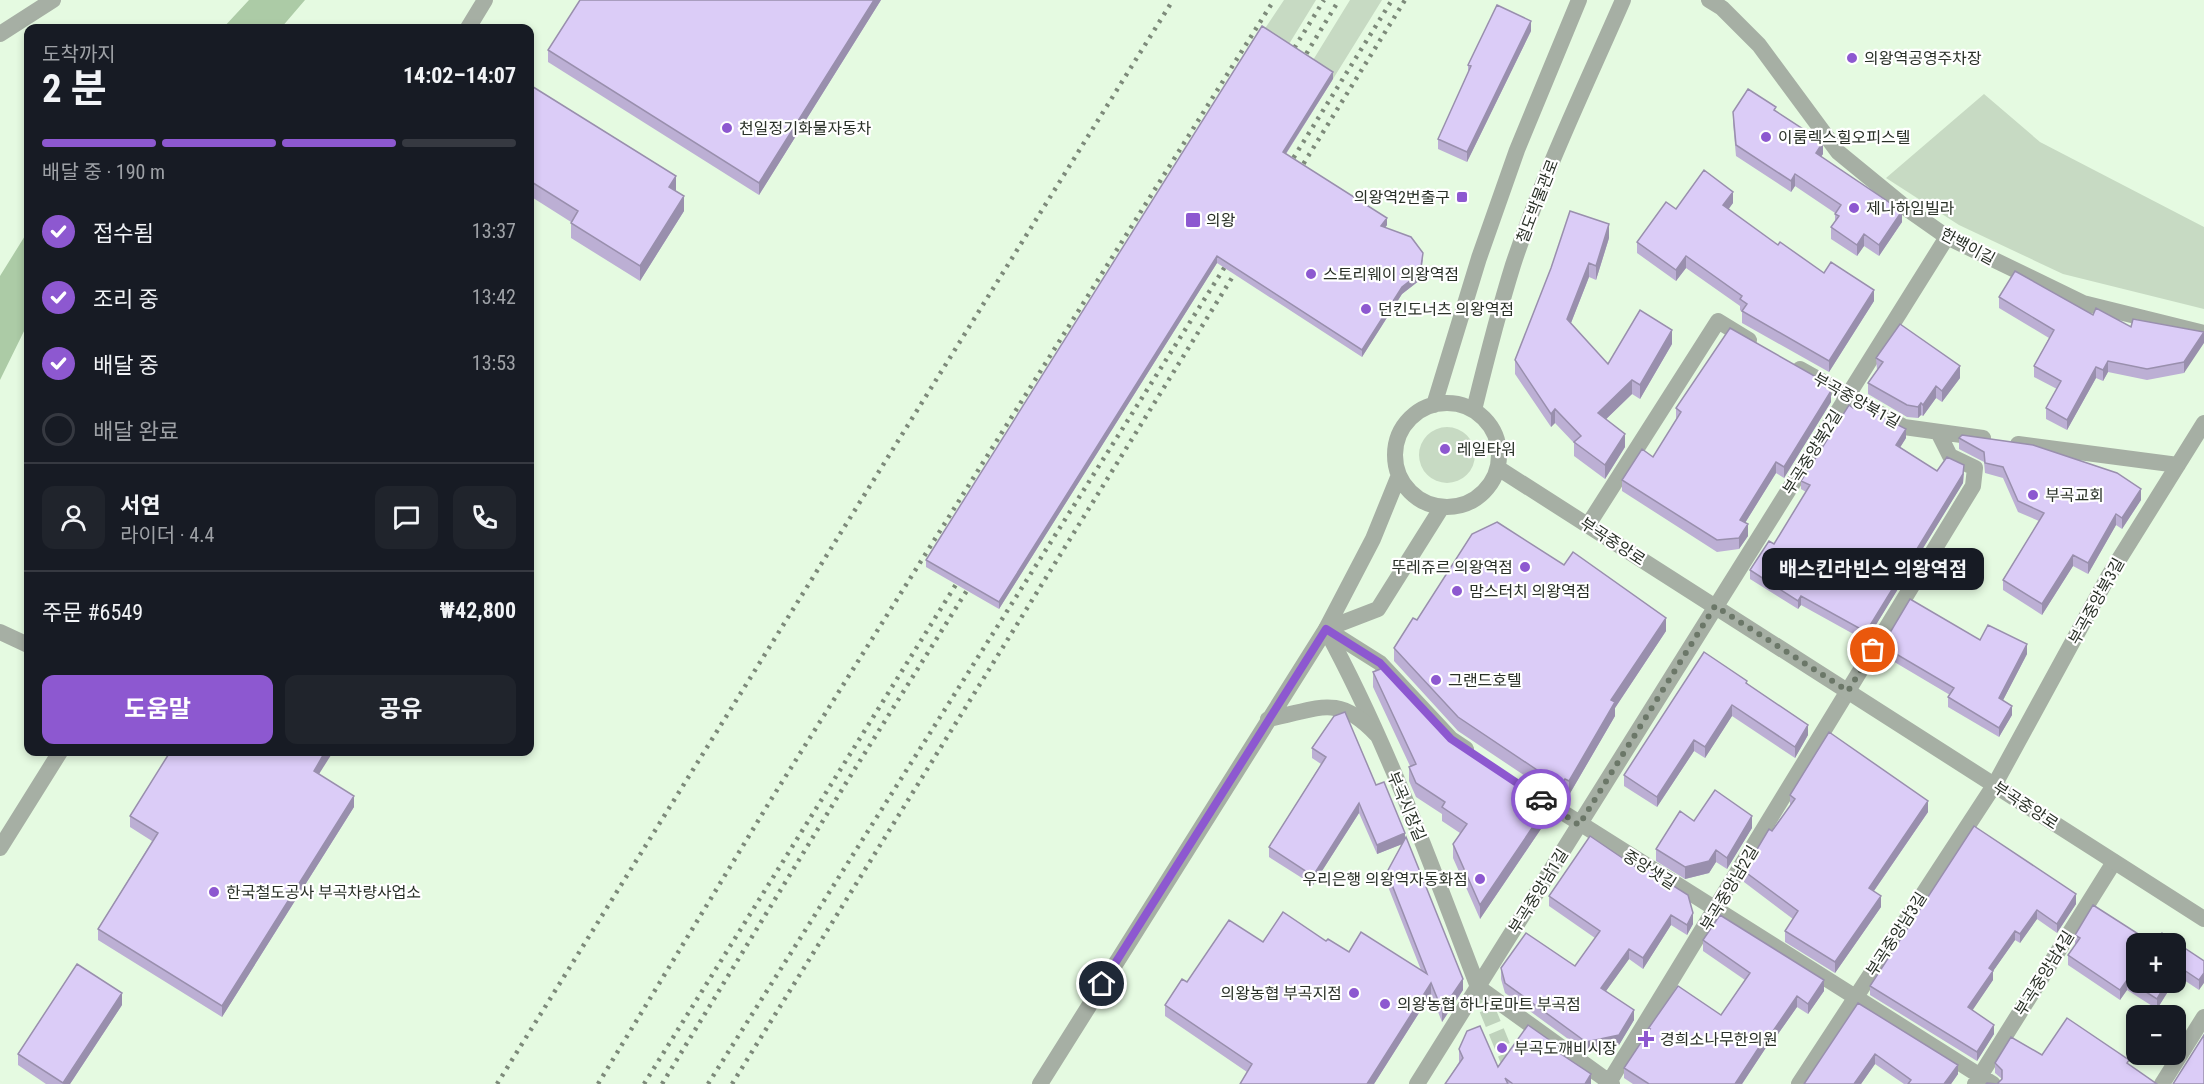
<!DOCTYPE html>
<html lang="ko">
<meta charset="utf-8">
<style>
:root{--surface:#171b24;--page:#20242c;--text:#f1f3f6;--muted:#9ea1a6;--line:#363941;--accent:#8d58d0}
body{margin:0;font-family:"Roboto Condensed","Noto Sans KR",sans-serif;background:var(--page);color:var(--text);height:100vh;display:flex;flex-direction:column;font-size:22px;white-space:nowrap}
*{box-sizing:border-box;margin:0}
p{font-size:20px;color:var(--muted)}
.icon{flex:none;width:33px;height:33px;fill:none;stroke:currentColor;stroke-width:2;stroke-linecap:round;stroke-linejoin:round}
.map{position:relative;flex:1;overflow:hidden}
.details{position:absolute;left:24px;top:24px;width:510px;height:732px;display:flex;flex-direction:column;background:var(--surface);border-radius:12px;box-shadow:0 3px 9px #0003}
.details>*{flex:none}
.buttons{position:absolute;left:2126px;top:933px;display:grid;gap:12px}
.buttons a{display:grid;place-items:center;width:60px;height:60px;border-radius:12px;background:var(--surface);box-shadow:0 3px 9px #0003;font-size:30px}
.pin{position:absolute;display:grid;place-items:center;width:51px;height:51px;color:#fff;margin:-26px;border:3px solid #fff;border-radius:50%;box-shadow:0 2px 6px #0007}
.courier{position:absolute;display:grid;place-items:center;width:60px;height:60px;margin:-30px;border:4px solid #8d58d0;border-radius:50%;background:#fff;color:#222;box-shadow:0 2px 8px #0007}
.bubble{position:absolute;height:42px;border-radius:12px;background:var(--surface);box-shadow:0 3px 9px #0003;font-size:20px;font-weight:700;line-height:42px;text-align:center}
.head em{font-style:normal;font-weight:700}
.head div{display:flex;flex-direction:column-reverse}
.head{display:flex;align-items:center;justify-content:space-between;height:102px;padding:0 18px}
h1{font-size:39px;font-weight:700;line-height:45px}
.bar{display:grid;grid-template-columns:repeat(4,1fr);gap:9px 6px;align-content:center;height:72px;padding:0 18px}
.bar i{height:8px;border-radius:4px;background:var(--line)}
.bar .current{background:var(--accent)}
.bar p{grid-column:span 4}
.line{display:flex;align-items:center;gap:15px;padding:0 18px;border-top:2px solid var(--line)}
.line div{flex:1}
.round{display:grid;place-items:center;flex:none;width:63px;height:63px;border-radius:12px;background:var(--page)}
ol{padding:0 18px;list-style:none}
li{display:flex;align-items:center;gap:18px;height:66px}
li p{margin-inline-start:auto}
li .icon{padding:6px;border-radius:50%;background:var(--accent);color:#fff;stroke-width:4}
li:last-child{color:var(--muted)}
li i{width:33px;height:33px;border:3px solid var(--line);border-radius:50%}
.button{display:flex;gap:12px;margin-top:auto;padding:12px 18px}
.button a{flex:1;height:69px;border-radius:12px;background:var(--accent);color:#fff;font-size:24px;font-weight:700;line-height:69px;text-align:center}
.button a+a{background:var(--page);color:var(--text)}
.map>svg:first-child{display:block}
</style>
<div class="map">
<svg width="2204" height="1084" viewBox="0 0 2204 1084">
<rect width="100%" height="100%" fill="#e5fae1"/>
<path fill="#c7dac3" d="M1284 0H1316L1286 49 1262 33Z
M1350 0H1382L1333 79 1310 65Z
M1984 94 2040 142 2204 227V309L2063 274 1959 225 1886 178Z
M1419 455a28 28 0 1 1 56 0a28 28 0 1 1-56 0Z"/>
<path fill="#accba6" d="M249 0H305L281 28H223Z
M28 231V323L0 380V276Z"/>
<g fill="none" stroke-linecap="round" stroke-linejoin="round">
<path stroke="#bfd2bc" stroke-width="16" stroke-dasharray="16 8" stroke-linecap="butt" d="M1478 987 1518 1084"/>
<path stroke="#a6afa4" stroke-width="16" d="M1709 0 1722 8 1759 45 1838 152 1910 211 1947 237 2083 303 2204 333
M0 34 53 0
M1800 369 1904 427 1983 438
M2018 444 2178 465
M1588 525 1718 321 1749 340
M1326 629 1380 663 1451 739 1466 749
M1326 630C1388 744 1432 867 1478 987
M1532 793 1993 1084
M1478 987 1612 1084
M1417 1084 1947 237
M1608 1084 1973 486 1975 468 1950 456 1938 432
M1799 1084 1995 784 2108 577 2204 423
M1975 1084 2114 862
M2162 1084 2204 1017"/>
<path stroke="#a6afa4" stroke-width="16" d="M468 28 485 0
M1395 455a52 52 0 1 1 104 0a52 52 0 1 1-104 0Z
M1434 405 1479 258 1517 150 1579 0
M1474 410C1486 361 1498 313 1513 265 1543 174 1585 87 1623 0
M1498 468 2204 919
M1326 629 1378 609 1442 507
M0 632 28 645
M1268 719C1317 710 1337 692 1376 734
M0 848 60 752
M1040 1084 1326 629 1373 539 1399 475"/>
<path stroke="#7d8a7a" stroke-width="4.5" stroke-dasharray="3 6" stroke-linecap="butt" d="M1285 63 1324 0
M1297 69 1339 0
M1284 173 1392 0
M1294 179 1405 0
M497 1084 1173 0
M598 1084 772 798 1274 0
M644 1084 965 570
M662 1084 846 783 976 576
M708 1084 1233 254
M732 1084 1243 260"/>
</g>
<path fill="#bcafd4" d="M881 0 759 195 548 62V50Z
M1531 31 1467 162 1438 149V139L1468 74V65Z
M1333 79 1286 154 1387 225 1385 228 1423 260 1420 280 1402 294 1362 357 1217 263 999 609 926 567V560Z
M530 85 684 211 640 281 571 238V222L530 196Z
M1776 111 1823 154 1821 156 1902 222 1879 256 1864 246 1857 256 1831 239V227L1835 222V213L1795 186 1791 192 1736 156 1733 123V112Z
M1733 203 1728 209 1778 245 1824 273 1874 301 1829 372 1742 323V312L1740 310V306L1686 268 1676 281 1637 253V242L1676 209Z
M1609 238 1596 280 1589 277 1571 323 1608 364 1672 344 1640 399 1632 394 1606 419 1625 447 1605 479 1574 456V443L1555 423 1551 427 1515 374V360L1551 268Z
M1999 297 2093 315 2131 327 2204 332 2184 373 2147 380 2108 372 2103 381 2096 378 2067 430 2046 419V408L2057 389 2034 377V366L2049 338 1999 308Z
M1876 358 1960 378 1942 402 1936 398 1923 416 1921 415 1918 418 1907 417 1868 394V383L1877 370Z
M1818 382 1831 402 1784 478 1776 473 1745 523 1748 536 1739 549 1717 552 1622 491V480L1653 457 1676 420V408Z
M1906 438 1900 447 1937 471 1964 474 1963 483 1866 641 1801 605 1798 609 1750 579V570L1774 544 1806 492 1801 489V481Z
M1959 438 2141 500 2122 529 2116 525 2088 574 2073 566 2042 615 2003 590V580L2039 521 2018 512 2003 478 1985 473 1984 462 1959 449Z
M1417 620 1666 631 1615 708V716L1569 795 1565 793 1561 800 1458 731 1394 661V648Z
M1980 640 2027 654 2003 700 2012 715 1999 737 1948 707V697L1950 695 1891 660V655L1885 651V641Z
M1373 672 1445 733 1549 817 1480 919 1453 858V844L1460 833 1442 821V814L1416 797 1409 781V767L1410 766 1373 687Z
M1747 683 1808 735 1795 758 1732 716 1705 758 1694 751 1657 807 1624 786V775Z
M1312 748 1376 785 1405 839 1463 990 1442 1022 1431 994 1374 1084H1240L1247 1072 1165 1016V1005L1187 982 1263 942 1326 941 1349 952 1421 970 1387 884V872L1402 844 1377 854 1359 813 1313 885 1269 857V847L1321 764 1312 758Z
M319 774 354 807 222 1017 98 940V929L152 841 130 827V816Z
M1790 795 1928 812 1874 891 1881 907 1835 973 1785 942V931L1793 919 1744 882V871L1790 806Z
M1694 821 1752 828 1727 869 1716 862 1709 873 1685 879 1656 861V849Z
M1974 826 2076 904 2057 933 2037 919 2020 943 2015 940 1993 971V980L1972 1010 1994 1034 1977 1061 1870 995V986Z
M1590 836 1693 924 1687 935 1671 925 1643 969 1629 959 1606 991 1634 1020 1619 1045 1586 1052 1505 993 1501 979V968L1575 966 1595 938 1549 906V896Z
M2075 935 2174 982 2157 1009 2127 990 2120 1000 2068 965V955L2075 945Z
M1703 940 1824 991 1808 1014 1797 1007 1771 1044 1769 1043 1742 1084H1633L1624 1078V1068L1721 1015 1745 980 1703 951Z
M2175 944 2204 961 2199 990 2178 976 2175 981Z
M1858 1003 1958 1074 1951 1084H1904L1875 1064 1861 1084H1804Z
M122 1005 70 1084H46L18 1065V1054Z
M1459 1049 1498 1067 1558 1051 1591 1084H1445L1459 1062Z
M2042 1055 2129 1060 1997 1084 2002 1079 1995 1073V1063Z"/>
<path fill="#998fad" d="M874 0H881L759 195V183Z
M1531 21V31L1467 162V152Z
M1333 72V79L1283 158V152Z
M1823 142V154L1816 164V153Z
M1795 174V186L1791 192V181Z
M676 176V191L669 187Z
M1733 192V203L1723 217V205Z
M684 196V211L640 281V266Z
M1902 211V222L1879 256V245Z
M1387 218V225L1381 233V226Z
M1609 224V238L1596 280V266Z
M1864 234V246L1857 256V245Z
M1423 253 1420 280 1402 294 1362 357V350Z
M1217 256V263L999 609V602Z
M1686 256V268L1676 281V270Z
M1589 263V277L1567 333V319Z
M1874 290V301L1829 372V361Z
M1672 330V344L1640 399V385Z
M2204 332V343L2184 373V362Z
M2108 361V372L2103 381V370Z
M1960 366V378L1942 402V391Z
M2096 367V378L2067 430V420Z
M1632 380V394L1598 427V413Z
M1936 386V398L1923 416V405Z
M1831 391V402L1784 478V467Z
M1921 403V415L1918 418V407Z
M1555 409V423L1551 427V414Z
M1906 429V438L1896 454V445Z
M1625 434V447L1605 479V465Z
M1776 462V473L1740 531V520Z
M1964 465 1963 483 1866 641V632Z
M2141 489V500L2122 529V518Z
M2116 514V525L2088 574V563Z
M1748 524V536L1739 549V538Z
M2073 555V566L2042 615V604Z
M1801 596V605L1798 609V601Z
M1666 618V631L1615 708V716L1569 795V781L1611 700Z
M2027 644V654L1999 708V698Z
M1732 705V716L1705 758V747Z
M2012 706V715L1999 737V728Z
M1808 725V735L1795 758V747Z
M1694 740V751L1657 807V797Z
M325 752H333L314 782V771Z
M1565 779V793L1561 800V786Z
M354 796V807L222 1017V1006Z
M1928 801V812L1869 898V888Z
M1359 803V813L1313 885V876Z
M1549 803V817L1480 919V905Z
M1752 816V828L1727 869V858Z
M1405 833V843L1377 854V845Z
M1716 850V862L1709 873 1685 879V867Z
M2076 894V904L2057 933V924Z
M1881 896V907L1835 973V962Z
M2037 910V919L2020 943V934Z
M1693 913V924L1687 935V925Z
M1671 915V925L1643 969V958Z
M2015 931V940L1989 977V968Z
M1629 949V959L1601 998V988Z
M2178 966V976L2175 981V971Z
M1993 971V980L1968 1017V1007Z
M2204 973V983L2199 990V980Z
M1463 979V990L1442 1022V1010Z
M1824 980V991L1808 1014V1004Z
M2127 980V990L2120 1000V990Z
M2167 982H2174L2157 1009V999Z
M1431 983V994L1374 1084H1367Z
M122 993V1005L70 1084H63Z
M1797 996V1007L1771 1044V1034Z
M1634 1010V1020L1619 1045 1586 1052V1042Z
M1994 1025V1034L1977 1061V1052Z
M1769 1032V1043L1742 1084H1735Z
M1875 1054V1064L1861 1084H1854Z
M1958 1065V1074L1951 1084H1944Z
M1591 1074V1084H1585Z"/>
<path fill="#dbccf7" stroke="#998fad" stroke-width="1.5" d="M580 0H874L759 183 548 50Z
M1497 5 1531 21 1467 152 1438 139 1471 66 1468 65Z
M1262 26 1333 72 1283 152 1387 218 1381 226 1411 237 1423 253 1420 273 1402 287 1362 350 1217 256 999 602 926 560Z
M530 85 676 176 669 187 684 196 640 266 571 223 578 211 530 181Z
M1748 89 1776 107 1774 110 1823 142 1816 153 1902 211 1879 245 1864 234 1857 245 1831 227 1839 216 1835 214 1841 205 1795 174 1791 181 1736 145 1733 112Z
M1704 170 1733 192 1723 205 1778 245 1780 242 1824 273 1831 262 1874 290 1829 361 1742 311 1747 304 1740 299 1742 296 1686 256 1676 270 1637 242 1666 202 1676 209Z
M1570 211 1609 224 1596 266 1589 263 1567 319 1608 364 1640 310 1672 330 1640 385 1632 380 1598 413 1625 434 1605 465 1574 442 1581 436 1555 409 1551 414 1515 360 1551 268Z
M2015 271 2093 315 2096 308 2131 327 2133 319 2204 332 2184 362 2147 369 2108 361 2103 370 2096 367 2067 420 2046 408 2061 381 2034 366 2054 330 1999 297Z
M1900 324 1960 366 1942 391 1936 386 1923 405 1921 403 1918 407 1907 405 1868 383 1883 362 1876 358Z
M1730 328 1818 378 1816 381 1831 391 1784 467 1776 462 1740 520 1748 524 1739 538 1717 540 1622 480 1642 449 1653 457 1681 412 1676 408Z
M1856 403 1906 429 1896 445 1937 471 1947 457 1964 465 1963 474 1866 632 1801 596 1798 601 1750 570 1769 541 1774 544 1810 485 1801 481 1849 405 1853 408Z
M1962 435 2033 445 2117 473 2141 489 2122 518 2116 514 2088 563 2073 555 2042 604 2003 580 2044 513 2018 501 2003 467 1985 463 1984 452 1959 438Z
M1497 522 1564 565 1573 552 1666 618 1611 700 1615 702 1569 781 1565 779 1561 786 1458 717 1394 648 1413 618 1417 620 1472 534Z
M1910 599 1980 640 1988 625 2027 644 1999 698 2012 706 1999 728 1948 697 1954 688 1891 651 1894 646 1885 641Z
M1704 652 1747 681 1746 683 1808 725 1795 747 1732 705 1705 747 1694 740 1657 797 1624 775Z
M1383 668 1445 733 1549 803 1480 905 1453 844 1467 824 1442 807 1445 802 1416 783 1409 767 1416 764 1373 672Z
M1345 712 1376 785 1384 782 1405 833 1377 845 1359 803 1313 876 1269 847 1326 757 1312 748 1334 716Z
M1829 732 1928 801 1869 888 1881 896 1835 962 1785 931 1798 911 1744 871 1769 829 1772 831 1795 799 1790 795Z
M170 752H325L314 771 354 796 222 1006 98 929 158 833 130 816Z
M1715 790 1752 816 1727 858 1716 850 1709 861 1685 867 1656 849 1680 811 1694 821Z
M1974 826 2076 894 2057 924 2037 910 2020 934 2015 931 1989 968 1993 971 1968 1007 1994 1025 1977 1052 1870 986Z
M1590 836 1643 872 1645 868 1688 895 1693 913 1687 925 1671 915 1643 958 1629 949 1601 988 1634 1010 1619 1035 1586 1042 1505 983 1501 968 1526 933 1575 966 1600 931 1549 896Z
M1406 837 1463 979 1442 1010 1431 983 1367 1084H1240L1252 1064 1165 1005 1182 979 1187 982 1229 920 1263 942 1283 912 1326 941 1328 939 1349 952 1361 932 1427 974 1387 872Z
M2093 905 2154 944H2136V982H2167L2157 999 2127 980 2120 990 2068 955 2080 938 2075 935Z
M1720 915 1824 980 1808 1004 1797 996 1771 1034 1769 1032 1735 1084H1649L1624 1068 1650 1029H1648L1678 986 1721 1015 1750 973 1703 940Z
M2162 933 2204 961V973L2199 980 2178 966 2175 971V944H2156Z
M77 964 122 993 63 1083 18 1054Z
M1858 1003 1958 1065 1944 1084H1908L1911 1080 1875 1054 1854 1084H1804Z
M2067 1018 2129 1060 2127 1063 2157 1084H1986L1987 1083 1997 1084 2002 1079V1070L1995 1063 2011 1037 2042 1055Z
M1528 1025 1558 1046 1552 1048 1591 1074 1585 1084H1513L1505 1078 1508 1084H1445L1463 1058 1459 1049 1467 1031 1480 1026 1498 1067Z
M2204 1035V1084H2173Z"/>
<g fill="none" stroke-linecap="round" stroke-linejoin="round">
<path stroke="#6b7768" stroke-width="6" stroke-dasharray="0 10.8" d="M1541 799 1579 825 1715 606 1848 691 1873 650"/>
<path stroke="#8d58d0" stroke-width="8" d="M1102 984 1326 629 1380 663 1451 739 1541 799"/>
</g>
<g fill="#8d58d0" stroke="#fff" stroke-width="2">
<circle cx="1852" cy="58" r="6"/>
<circle cx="727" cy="128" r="6"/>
<circle cx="1766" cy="137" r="6"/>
<rect x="1456" y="191" width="12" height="12" rx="3"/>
<circle cx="1854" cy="208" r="6"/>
<rect x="1185" y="212" width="16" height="16" rx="3"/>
<circle cx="1311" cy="274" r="6"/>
<circle cx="1366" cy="309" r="6"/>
<circle cx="1445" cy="449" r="6"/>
<circle cx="2033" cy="495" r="6"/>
<circle cx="1525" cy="567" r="6"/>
<circle cx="1457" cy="591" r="6"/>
<circle cx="1436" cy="680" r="6"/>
<circle cx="1480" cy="879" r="6"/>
<circle cx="214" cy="892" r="6"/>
<circle cx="1354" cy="993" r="6"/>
<circle cx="1385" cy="1004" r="6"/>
<path d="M1643 1030h6v6h6v6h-6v6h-6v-6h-6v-6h6z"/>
<circle cx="1502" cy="1048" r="6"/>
</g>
<g text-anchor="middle" stroke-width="4.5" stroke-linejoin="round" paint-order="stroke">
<g font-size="16" fill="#293027" stroke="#fff" text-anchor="start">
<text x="1864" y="64">의왕역공영주차장</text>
<text x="739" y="134">천일정기화물자동차</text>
<text x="1778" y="143">이룸렉스힐오피스텔</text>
<text x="1450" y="203" text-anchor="end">의왕역2번출구</text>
<text x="1866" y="214">제나하임빌라</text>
<text x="1206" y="226">의왕</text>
<text x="1323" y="280">스토리웨이 의왕역점</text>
<text x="1378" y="315">던킨도너츠 의왕역점</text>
<text x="1457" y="455">레일타워</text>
<text x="2045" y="501">부곡교회</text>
<text x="1513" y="573" text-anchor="end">뚜레쥬르 의왕역점</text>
<text x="1469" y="597">맘스터치 의왕역점</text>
<text x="1448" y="686">그랜드호텔</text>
<text x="1468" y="885" text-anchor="end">우리은행 의왕역자동화점</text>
<text x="226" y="898">한국철도공사 부곡차량사업소</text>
<text x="1342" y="999" text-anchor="end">의왕농협 부곡지점</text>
<text x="1397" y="1010">의왕농협 하나로마트 부곡점</text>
<text x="1660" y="1045">경희소나무한의원</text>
<text x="1514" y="1054">부곡도깨비시장</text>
</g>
<g font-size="16" fill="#293027" stroke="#fff">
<text transform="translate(1537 201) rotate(-69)" y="6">철도박물관로</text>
<text transform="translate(1968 246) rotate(28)" y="6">한백이길</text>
<text transform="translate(1857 400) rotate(29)" y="6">부곡중앙북1길</text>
<text transform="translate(1812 452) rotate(-58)" y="6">부곡중앙북2길</text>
<text transform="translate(1613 541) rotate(33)" y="6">부곡중앙로</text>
<text transform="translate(2096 601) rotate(-61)" y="6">부곡중앙북3길</text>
<text transform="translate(2026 805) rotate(33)" y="6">부곡중앙로</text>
<text transform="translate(1407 806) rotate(67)" y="6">부곡시장길</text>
<text transform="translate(1650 869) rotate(32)" y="6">중앙샛길</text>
<text transform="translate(1729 888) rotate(-59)" y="6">부곡중앙남2길</text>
<text transform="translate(1538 891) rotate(-58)" y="6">부곡중앙남1길</text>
<text transform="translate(1896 934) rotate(-57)" y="6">부곡중앙남3길</text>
<text transform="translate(2044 973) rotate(-58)" y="6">부곡중앙남4길</text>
</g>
</g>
</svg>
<div class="buttons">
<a>+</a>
<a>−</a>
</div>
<div class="pin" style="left:1873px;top:650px;background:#ea580c"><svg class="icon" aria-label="bag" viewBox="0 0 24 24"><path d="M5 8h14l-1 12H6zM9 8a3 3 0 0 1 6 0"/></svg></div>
<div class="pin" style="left:1102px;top:984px;background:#1f2937"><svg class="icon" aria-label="home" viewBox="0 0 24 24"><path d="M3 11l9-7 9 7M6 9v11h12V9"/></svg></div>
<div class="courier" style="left:1541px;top:799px"><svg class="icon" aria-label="car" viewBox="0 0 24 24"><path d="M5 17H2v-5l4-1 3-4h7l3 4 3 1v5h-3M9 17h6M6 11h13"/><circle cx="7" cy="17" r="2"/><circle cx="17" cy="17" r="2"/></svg></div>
<div class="bubble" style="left:1762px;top:548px;width:222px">배스킨라빈스 의왕역점</div>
<section class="details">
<div class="head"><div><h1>2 분</h1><p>도착까지</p></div><em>14:02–14:07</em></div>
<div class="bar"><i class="current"></i><i class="current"></i><i class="current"></i><i></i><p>배달 중 · 190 m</p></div>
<ol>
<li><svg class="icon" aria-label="check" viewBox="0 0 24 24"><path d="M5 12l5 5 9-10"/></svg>접수됨<p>13:37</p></li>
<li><svg class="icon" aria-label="check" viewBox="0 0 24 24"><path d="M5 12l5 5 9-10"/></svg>조리 중<p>13:42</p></li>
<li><svg class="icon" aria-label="check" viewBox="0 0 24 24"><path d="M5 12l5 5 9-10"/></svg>배달 중<p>13:53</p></li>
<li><i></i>배달 완료</li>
</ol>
<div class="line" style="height:108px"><a class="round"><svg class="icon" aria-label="person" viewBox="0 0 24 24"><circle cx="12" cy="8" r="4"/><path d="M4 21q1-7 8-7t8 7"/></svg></a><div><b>서연</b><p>라이더 · 4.4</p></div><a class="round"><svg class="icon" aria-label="chat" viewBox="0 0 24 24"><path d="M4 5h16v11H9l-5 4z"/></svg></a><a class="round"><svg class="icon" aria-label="phone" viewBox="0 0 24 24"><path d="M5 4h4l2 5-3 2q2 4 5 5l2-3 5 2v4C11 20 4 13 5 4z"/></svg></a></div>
<div class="line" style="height:78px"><div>주문 #6549</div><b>₩42,800</b></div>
<div class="button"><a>도움말</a><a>공유</a></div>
</section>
</div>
